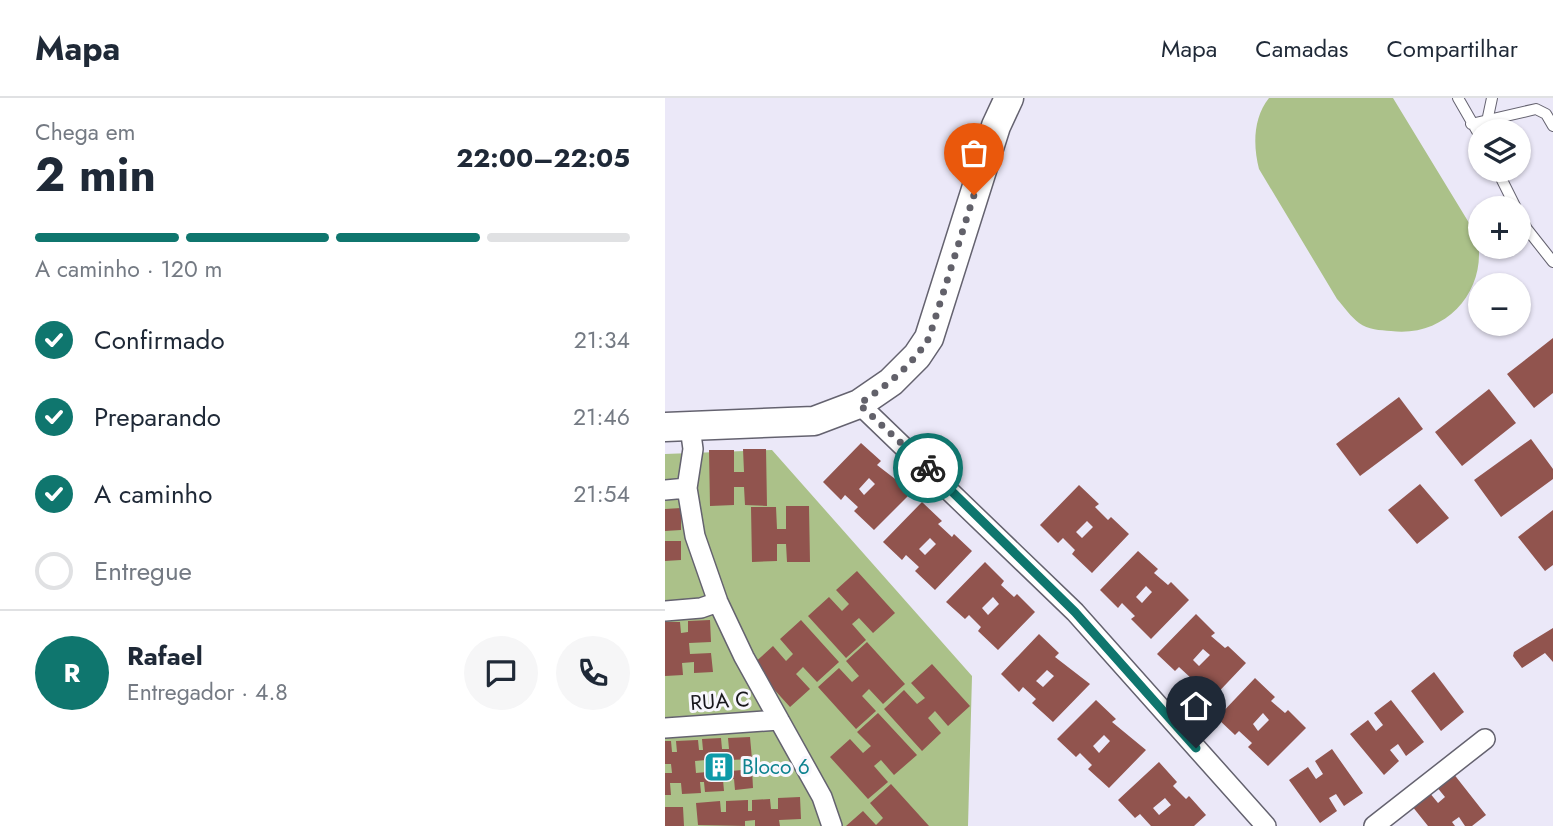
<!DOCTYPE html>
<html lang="pt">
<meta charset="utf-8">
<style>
:root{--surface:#fff;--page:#f6f6f7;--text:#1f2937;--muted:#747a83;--line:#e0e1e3;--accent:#0f766e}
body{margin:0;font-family:Jost,sans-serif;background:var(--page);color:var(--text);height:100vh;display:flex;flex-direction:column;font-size:26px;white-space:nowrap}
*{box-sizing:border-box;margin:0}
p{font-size:23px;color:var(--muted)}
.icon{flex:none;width:38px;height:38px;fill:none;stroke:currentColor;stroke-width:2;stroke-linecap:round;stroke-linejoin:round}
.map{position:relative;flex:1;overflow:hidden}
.panel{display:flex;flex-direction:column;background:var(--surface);width:665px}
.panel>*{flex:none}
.fabs{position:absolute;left:803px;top:21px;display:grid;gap:14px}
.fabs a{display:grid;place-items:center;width:63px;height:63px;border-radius:50%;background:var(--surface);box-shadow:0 2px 5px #0004;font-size:35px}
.pin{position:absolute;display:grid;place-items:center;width:60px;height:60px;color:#fff;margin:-72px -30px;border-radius:50% 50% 50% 0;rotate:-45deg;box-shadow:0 0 7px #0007}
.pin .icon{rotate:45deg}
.courier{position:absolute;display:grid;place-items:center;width:70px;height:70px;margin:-35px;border:5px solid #0f766e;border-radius:50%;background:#fff;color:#222;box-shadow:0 2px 9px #0007}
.headline em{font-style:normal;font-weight:700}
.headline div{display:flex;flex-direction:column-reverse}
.headline{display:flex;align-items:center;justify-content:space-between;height:119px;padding:0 35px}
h1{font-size:46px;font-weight:700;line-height:52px}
.bar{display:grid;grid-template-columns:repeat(4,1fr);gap:10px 7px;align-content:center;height:84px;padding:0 35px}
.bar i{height:9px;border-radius:5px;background:var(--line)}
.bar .active{background:var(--accent)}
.bar p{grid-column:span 4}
.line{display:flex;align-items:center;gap:18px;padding:0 35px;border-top:2px solid var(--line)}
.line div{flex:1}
.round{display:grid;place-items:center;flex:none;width:74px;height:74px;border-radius:37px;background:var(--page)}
ol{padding:0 35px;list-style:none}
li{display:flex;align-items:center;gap:21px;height:77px}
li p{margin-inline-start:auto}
li .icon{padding:7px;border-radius:50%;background:var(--accent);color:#fff;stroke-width:4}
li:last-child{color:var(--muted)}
li i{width:38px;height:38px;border:4px solid var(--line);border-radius:50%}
header{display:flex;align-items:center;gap:42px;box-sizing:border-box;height:98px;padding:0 35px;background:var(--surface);border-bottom:2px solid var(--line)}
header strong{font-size:33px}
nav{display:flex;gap:38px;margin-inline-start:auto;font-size:24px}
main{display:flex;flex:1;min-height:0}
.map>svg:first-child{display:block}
</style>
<header>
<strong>Mapa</strong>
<nav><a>Mapa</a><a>Camadas</a><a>Compartilhar</a></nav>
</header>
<main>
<section class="panel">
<div class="headline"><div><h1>2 min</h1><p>Chega em</p></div><em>22:00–22:05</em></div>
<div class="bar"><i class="active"></i><i class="active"></i><i class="active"></i><i></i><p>A caminho · 120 m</p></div>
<ol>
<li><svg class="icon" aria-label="check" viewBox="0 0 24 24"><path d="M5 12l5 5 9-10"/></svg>Confirmado<p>21:34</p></li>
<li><svg class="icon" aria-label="check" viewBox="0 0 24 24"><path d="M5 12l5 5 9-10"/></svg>Preparando<p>21:46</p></li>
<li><svg class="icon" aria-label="check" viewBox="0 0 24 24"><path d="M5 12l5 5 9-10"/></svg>A caminho<p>21:54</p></li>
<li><i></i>Entregue</li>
</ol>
<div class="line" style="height:126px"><b class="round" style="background:var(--accent);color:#fff">R</b><div><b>Rafael</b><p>Entregador · 4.8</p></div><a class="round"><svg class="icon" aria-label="chat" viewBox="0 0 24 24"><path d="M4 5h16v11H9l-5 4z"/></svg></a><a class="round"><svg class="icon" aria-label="phone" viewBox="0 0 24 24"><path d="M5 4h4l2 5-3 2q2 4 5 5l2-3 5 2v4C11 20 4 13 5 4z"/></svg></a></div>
</section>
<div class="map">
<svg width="888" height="728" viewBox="0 0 888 728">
<rect width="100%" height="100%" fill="#ebe8f8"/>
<path fill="#abc189" d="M604 0H728L812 138C824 192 781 240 726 233 715 232 703 232 694 225 686 219 679 209 672 201L594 71C588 48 588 20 604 0Z
M107 352 307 578 303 728H0V356Z"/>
<path fill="#91544e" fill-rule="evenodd" d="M888 240V295L869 310 842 276Z
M824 291 851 325 797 368 770 334Z
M734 299 758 331 695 378 671 346Z
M866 341 888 371V381L836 419 809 382Z
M196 345 216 363 212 367 247 394 209 432 189 413 193 409 180 397 176 402 158 384ZM204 380 210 386 199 397 194 391Z
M78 351H101L102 408 80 407 79 389H69V407L45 408 44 352H69V374H79Z
M755 386 784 420 752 446 723 412Z
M414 387 434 406 430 409 443 422 446 419 464 436 427 475 407 456 410 452 398 440 393 445 375 427ZM422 423 428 429 417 440 411 434Z
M257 404 277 423 273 426 287 439 289 436 307 453 270 492 250 473 254 469 241 457 237 462 218 444ZM265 440 271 446 260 457 254 451Z
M121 408H144L145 464H122L121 446H112V463L87 464 86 409H111L112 431H121Z
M16 410V432L0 433V411Z
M888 412V467L880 473 853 439Z
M0 443H16V462L0 463Z
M473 453 493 471 489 475 503 487 506 484 524 502 486 541 466 521 470 518 457 505 453 510 435 492ZM481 488 487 494 477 505 471 499Z
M320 464 339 483 336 487 349 499 352 496 370 514 333 552 313 533 316 529 304 517 300 521 281 504ZM328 499 334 506 323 517 317 510Z
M192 473 230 515 208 535 194 520 187 526 201 542 181 560 143 518 164 499 177 513 184 506 171 492Z
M531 516 550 535 546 538 560 550 563 548 581 565 544 604 524 584 527 581 514 569 510 573 492 556ZM538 551 545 557 534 568 528 562Z
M45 522 46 544 24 545 25 556 46 555 48 574 29 575V564L17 565 18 577 0 578V524H15L16 535 23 534V523Z
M136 522 174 564 152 584 138 569 131 576 145 591 125 609 87 567 108 548 121 563 128 556 115 541Z
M888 530V564L880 555 857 570 848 558 849 554Z
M374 536 394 555 390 559 425 586 388 624 367 605 371 601 358 589 354 594 336 576ZM382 572 389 578 378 589 371 583Z
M202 544 240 586 218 606 204 591 197 598 211 613 191 631 153 589 174 570 187 584 194 578 181 563Z
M267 566 305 608 283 628 270 613 263 620 276 635 257 653 219 611 239 592 252 606 260 600 246 585Z
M769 574 799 614 776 633 746 593Z
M590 580 610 599 606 603 620 615 623 612 641 630 603 668 583 649 587 645 574 633 570 637 552 620ZM598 615 604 622 593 633 588 626Z
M431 602 451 621 447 624 481 652 444 690 423 671 427 667 415 655 411 659 392 641ZM439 637 445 643 434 655 428 648Z
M726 602 759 644 741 658 733 646 725 652 734 663 719 677 685 636 703 622 711 633 718 627 709 615Z
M213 615 252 657 229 677 216 662 209 668 223 684 203 701 165 659 185 641 198 655 206 648 192 634Z
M85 639 87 661 65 662 66 673 87 671 88 690 70 692 69 681 58 682 59 693 40 694 39 684H35L36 695 17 696 16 685H5L6 697H0V675H7L6 666H0V643H6L7 654H12L11 643 33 642 34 652H38L37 641 56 640 57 651H64L63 640ZM41 662 42 674 31 675 30 663Z
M667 651 698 695 679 708 671 696 664 700 672 713 655 725 624 682 643 669 651 681 658 676 650 663Z
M494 664 512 684 508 688 521 701 524 698 541 717 529 728H486L475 716 470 720 453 702ZM500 700 506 707 494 717 488 710Z
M788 675 821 717 807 728H800L794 719 787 724 790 728H763L747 708 764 694 773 705 780 699 771 688Z
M226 686 264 728H181L198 713 211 727 218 720 205 705Z
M135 699 136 721 114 722 115 728H90V722L80 723V728L33 727 31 705 55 703 56 714H61V703L83 702V713H87V702L105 701 106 711H113V700Z
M0 709H18L19 728H0Z"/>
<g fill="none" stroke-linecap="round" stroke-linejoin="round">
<g stroke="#64626f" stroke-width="12">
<path id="lane" d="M793 0 816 40
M806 26 871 11 881 16 888 28
M820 33 827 0
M832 72 851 110
M854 116 862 131 888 164"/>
</g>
<g stroke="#64626f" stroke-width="22">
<path id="street" d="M194 306 410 514 601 728
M25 329 28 351 22 390 30 438 53 504 79 559 157 699 167 728
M0 392 22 390
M0 513 36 510 53 504
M0 630 114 622
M709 728 820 641"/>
</g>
<g stroke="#64626f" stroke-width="31">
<path id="secondary" d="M0 329 149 323 194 306 226 284 252 258 264 240 331 28 344 0"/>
</g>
<use href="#lane" stroke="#fff" stroke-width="10"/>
<use href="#street" stroke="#fff" stroke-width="19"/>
<use href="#secondary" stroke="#fff" stroke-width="28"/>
</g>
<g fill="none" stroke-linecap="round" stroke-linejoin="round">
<path stroke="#62616a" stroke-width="7" stroke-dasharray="0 12.6" d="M263 370 194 306C222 287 246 269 264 240L309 97"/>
<path stroke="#0f766e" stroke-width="9" d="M263 370 410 514 531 650"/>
</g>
<defs>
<g id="building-square" transform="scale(1.575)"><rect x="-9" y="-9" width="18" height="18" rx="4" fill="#0f9aa8" stroke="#f8f7fd"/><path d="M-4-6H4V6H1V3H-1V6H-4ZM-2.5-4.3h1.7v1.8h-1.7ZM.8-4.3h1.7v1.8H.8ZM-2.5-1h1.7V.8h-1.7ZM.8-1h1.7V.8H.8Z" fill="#fff"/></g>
</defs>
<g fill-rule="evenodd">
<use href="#building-square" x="54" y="669"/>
</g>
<g text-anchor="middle" stroke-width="6" stroke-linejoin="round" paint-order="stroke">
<g font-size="21" fill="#19181d" stroke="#f8f7fd">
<text transform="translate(55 603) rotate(-4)" y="7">RUA C</text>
</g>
<g font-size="21" fill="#0d838f" stroke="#f8f7fd" text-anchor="start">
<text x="77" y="676">Bloco 6</text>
</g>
</g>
</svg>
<div class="fabs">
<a><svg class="icon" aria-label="layers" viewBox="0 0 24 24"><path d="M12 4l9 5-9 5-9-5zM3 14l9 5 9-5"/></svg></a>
<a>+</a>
<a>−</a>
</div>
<div class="pin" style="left:309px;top:97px;background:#ea580c"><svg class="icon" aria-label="bag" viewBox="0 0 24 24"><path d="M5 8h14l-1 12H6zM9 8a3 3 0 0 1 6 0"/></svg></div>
<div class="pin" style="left:531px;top:650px;background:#1f2937"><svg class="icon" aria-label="home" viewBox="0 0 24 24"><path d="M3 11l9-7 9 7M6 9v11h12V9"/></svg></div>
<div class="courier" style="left:263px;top:370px"><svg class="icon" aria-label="bike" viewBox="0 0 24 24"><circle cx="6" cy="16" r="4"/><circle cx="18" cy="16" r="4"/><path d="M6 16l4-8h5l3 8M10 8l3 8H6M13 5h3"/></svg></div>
</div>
</main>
